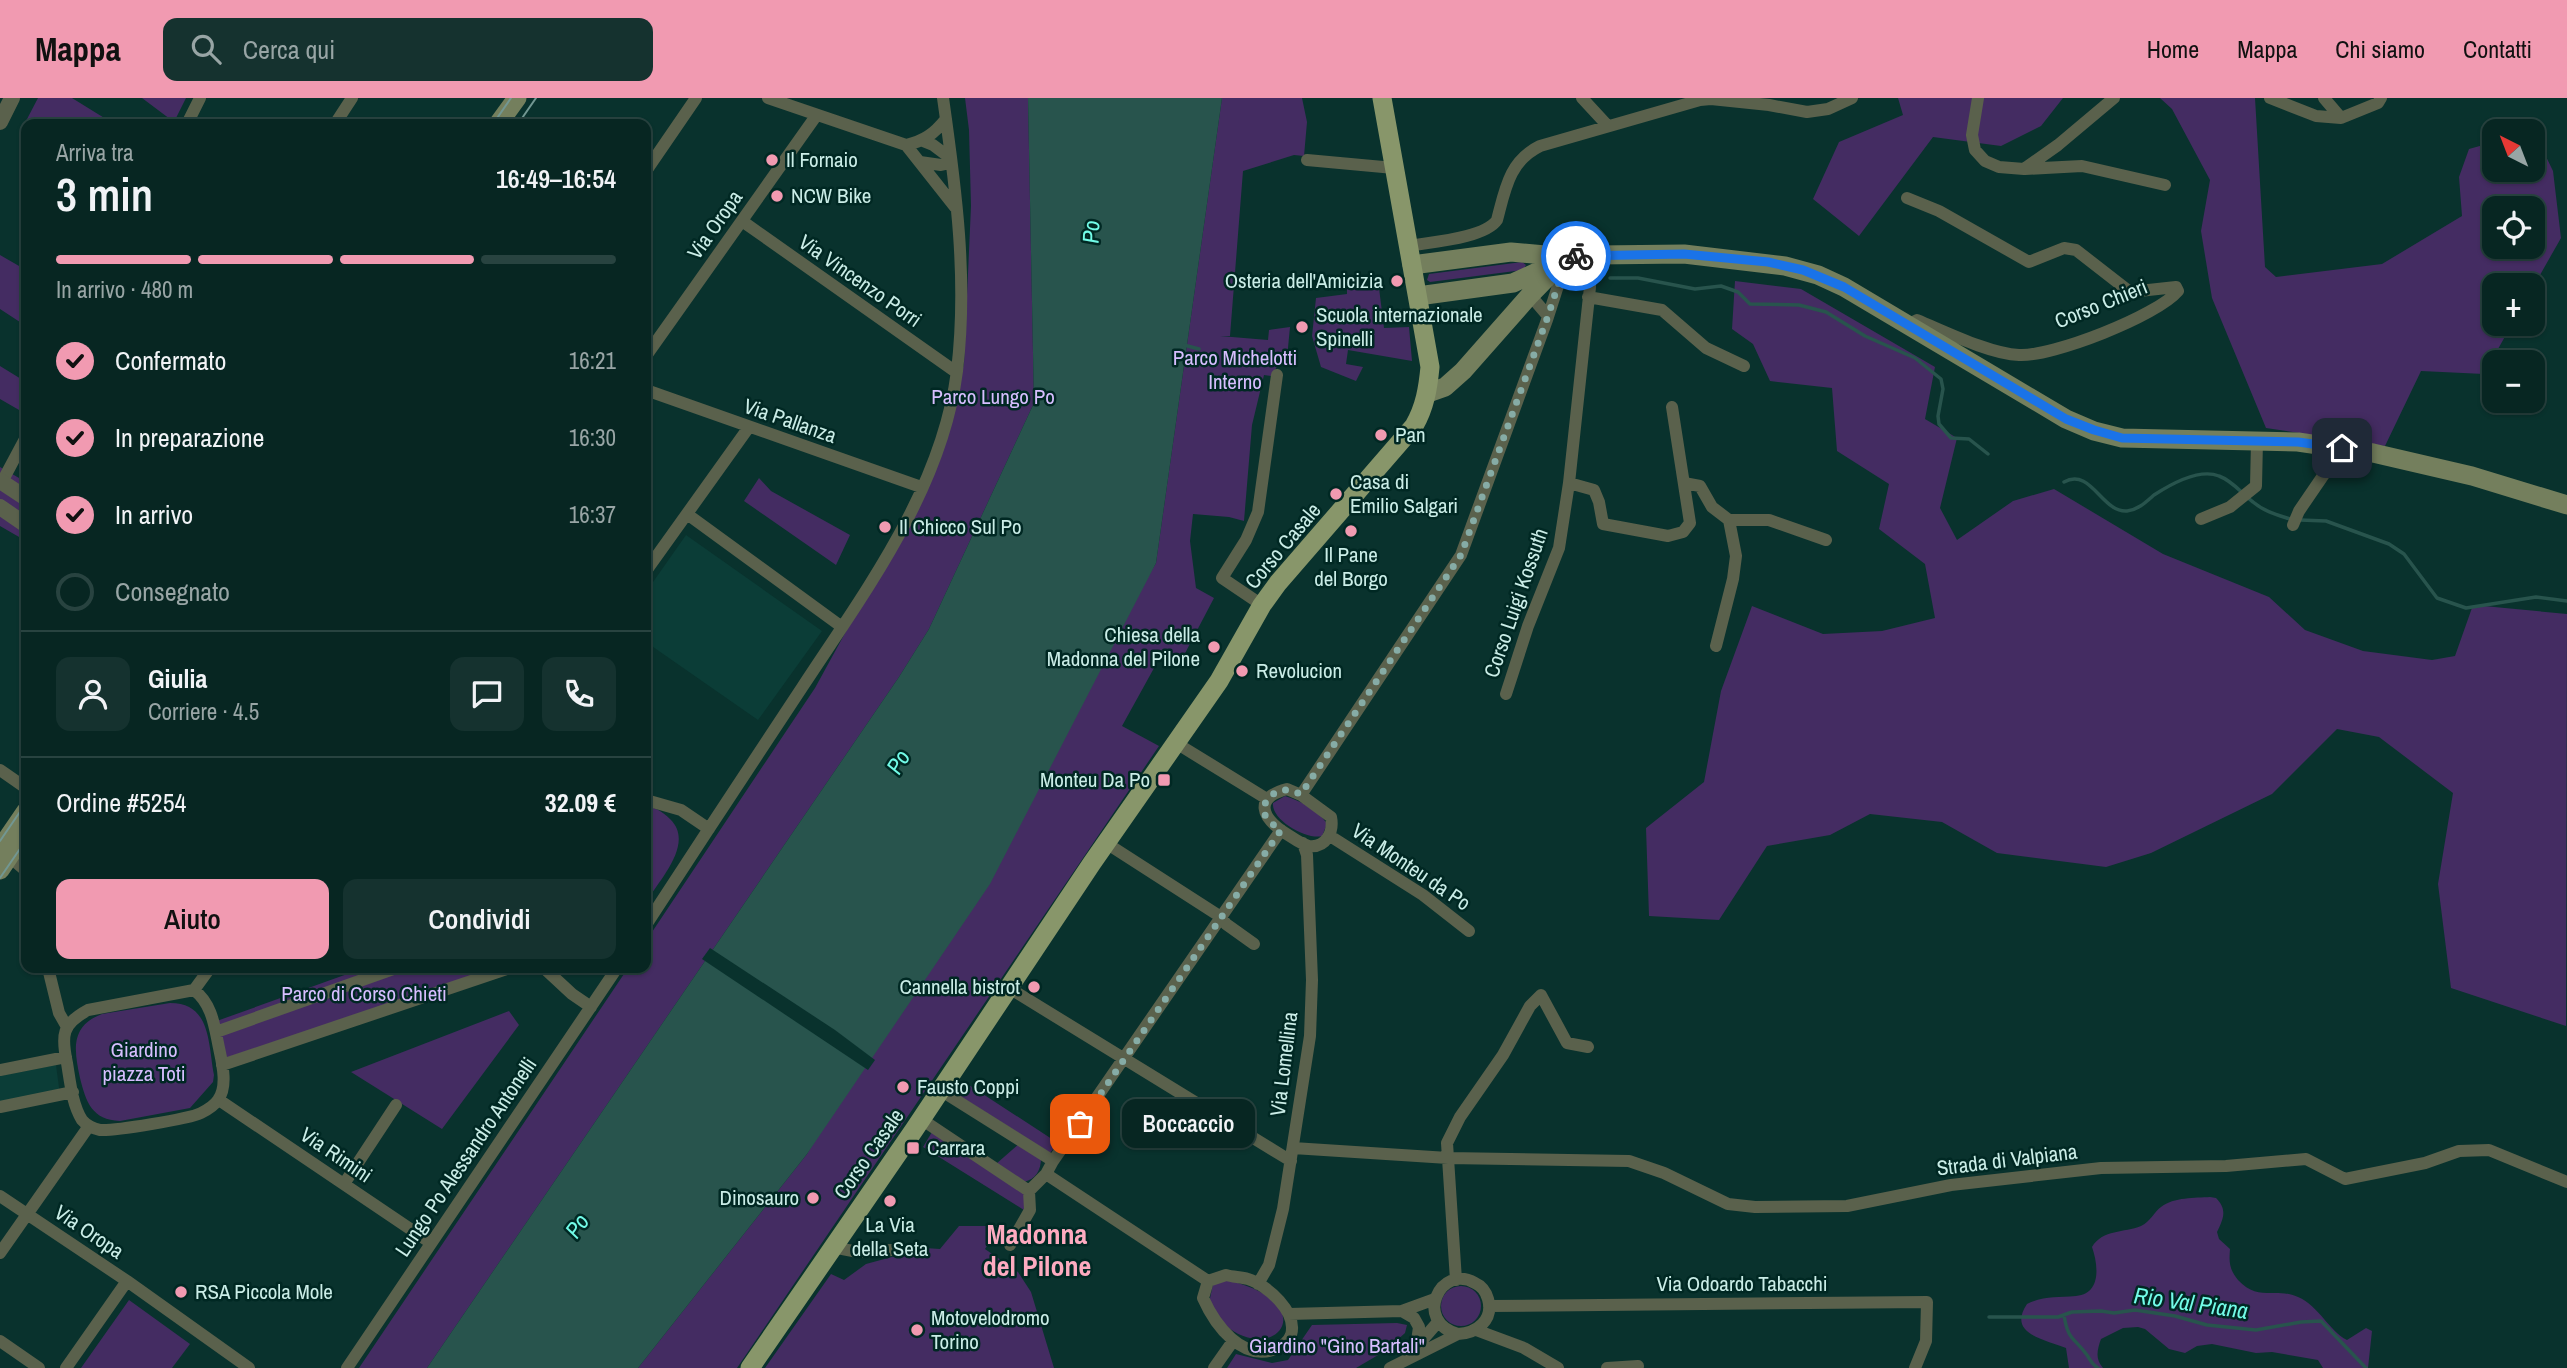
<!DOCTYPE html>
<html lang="it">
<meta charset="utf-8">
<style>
:root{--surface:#072622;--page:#15322f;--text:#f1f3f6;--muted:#98a5a5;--line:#284340;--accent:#f19ab1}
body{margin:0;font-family:"Archivo Narrow",sans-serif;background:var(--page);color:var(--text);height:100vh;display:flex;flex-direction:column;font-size:26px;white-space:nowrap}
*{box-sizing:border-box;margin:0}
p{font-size:23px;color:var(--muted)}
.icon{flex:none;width:38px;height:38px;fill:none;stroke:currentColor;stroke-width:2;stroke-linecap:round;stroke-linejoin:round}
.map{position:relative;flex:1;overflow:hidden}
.drawer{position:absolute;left:21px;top:21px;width:630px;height:854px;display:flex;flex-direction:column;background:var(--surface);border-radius:14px;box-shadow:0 2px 5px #0004,0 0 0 2px var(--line)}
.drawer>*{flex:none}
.needle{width:46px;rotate:318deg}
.fabs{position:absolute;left:2482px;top:21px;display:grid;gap:14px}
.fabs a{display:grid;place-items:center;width:63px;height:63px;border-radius:14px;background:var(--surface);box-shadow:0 2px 5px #0004,0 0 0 2px var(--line);font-size:35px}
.pin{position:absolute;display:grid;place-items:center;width:60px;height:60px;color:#fff;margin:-30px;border-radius:14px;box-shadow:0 4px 10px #0006}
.courier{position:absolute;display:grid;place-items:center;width:70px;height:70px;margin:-35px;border:5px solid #1a73e8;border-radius:50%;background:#fff;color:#222;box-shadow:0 2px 9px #0007}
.bubble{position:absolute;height:49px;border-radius:14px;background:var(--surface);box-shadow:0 2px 5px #0004,0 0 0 2px var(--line);font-size:23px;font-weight:600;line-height:49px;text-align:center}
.summary em{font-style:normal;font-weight:600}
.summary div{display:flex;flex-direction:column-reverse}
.summary{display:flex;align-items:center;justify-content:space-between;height:119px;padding:0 35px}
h1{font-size:46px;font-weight:600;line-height:52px}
.bar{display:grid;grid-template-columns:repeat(4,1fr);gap:10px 7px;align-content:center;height:84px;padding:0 35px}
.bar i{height:9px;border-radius:5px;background:var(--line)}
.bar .selected{background:var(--accent)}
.bar p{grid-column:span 4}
.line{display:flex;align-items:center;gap:18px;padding:0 35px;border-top:2px solid var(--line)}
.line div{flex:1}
.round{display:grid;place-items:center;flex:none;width:74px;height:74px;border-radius:14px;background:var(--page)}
ol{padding:0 35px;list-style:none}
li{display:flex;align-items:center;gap:21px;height:77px}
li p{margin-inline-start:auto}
li .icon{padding:7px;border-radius:50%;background:var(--accent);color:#111;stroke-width:4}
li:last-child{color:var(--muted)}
li i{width:38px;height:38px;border:4px solid var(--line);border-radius:50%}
.button{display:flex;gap:14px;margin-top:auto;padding:14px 35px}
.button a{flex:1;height:80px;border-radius:14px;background:var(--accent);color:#111;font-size:28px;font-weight:600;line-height:80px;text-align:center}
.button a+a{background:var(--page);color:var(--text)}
header{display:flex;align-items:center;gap:42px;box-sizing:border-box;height:98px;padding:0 35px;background:var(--accent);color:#111}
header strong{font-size:33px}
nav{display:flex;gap:38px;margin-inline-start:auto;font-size:24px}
.search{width:490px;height:63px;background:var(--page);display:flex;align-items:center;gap:18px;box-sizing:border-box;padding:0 24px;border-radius:14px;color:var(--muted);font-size:26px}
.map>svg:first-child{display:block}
</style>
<header>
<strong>Mappa</strong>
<div class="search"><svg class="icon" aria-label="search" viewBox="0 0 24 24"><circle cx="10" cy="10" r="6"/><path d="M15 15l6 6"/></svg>Cerca qui</div>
<nav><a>Home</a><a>Mappa</a><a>Chi siamo</a><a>Contatti</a></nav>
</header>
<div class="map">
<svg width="2567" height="1270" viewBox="0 0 2567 1270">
<rect width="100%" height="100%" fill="#09322d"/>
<path fill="#0b3d37" d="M686 437 822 533 758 622 646 544V494Z
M56 967 60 997 0 1006V978Z"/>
<path fill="#442c62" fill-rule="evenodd" d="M38 0H72L114 26H30L26 23Z
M142 0H186L174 24Z
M965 0H1028L1034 305 929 531 899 579 427 1270H359L628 870H646V843L815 590 890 453 949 334 964 265 971 108 969 32Z
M1222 0H1302L1307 24 1304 58 1294 57 1243 73 1230 238H1220L1268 242 1269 232 1290 229 1287 260 1280 264 1271 278 1264 277 1252 327 1244 423 1229 419 1193 416 1190 443 1196 490 1214 500 1182 561 1164 552 1122 628 1159 648 737 1270H638L807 1056 1156 465Z
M1898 0H2063L2041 28 2001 48 1933 39 1859 138 1813 101 1839 44 1903 17Z
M2160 0H2255L2265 169 2276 179 2382 166 2462 118 2459 79 2469 51 2494 44V72H2532L2534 34 2553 73 2561 140 2532 191V187H2494V226H2512L2484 276 2421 273 2385 348 2266 330 2212 200 2201 133 2210 82 2172 11ZM2494 110H2532V149H2494Z
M0 157 26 172V228L0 211Z
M1522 164 1526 167 1523 172 1430 184 1427 182 1429 176Z
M1735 183 1801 191 1935 269 1925 321 1957 340 1940 410 1957 442 2013 403 2054 391 2163 456 2269 499 2305 532 2363 553 2432 562 2455 558 2473 507 2567 516 2566 928 2451 890 2438 786 2453 695 2379 639 2337 631 2272 696 2151 755 2106 769 1997 755 1942 724 1870 716 1830 737 1767 748 1719 822 1649 818 1646 730 1704 684 1721 593 1752 508 1823 536 1882 533 1935 520 1925 466 1879 431 1889 386 1837 353 1832 290 1770 283 1753 246 1732 231Z
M1347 189 1379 190 1384 230 1409 229 1412 263 1348 252 1346 266 1363 269 1356 283 1321 269 1312 238 1316 200 1347 196Z
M0 268 26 284V316L0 301Z
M0 369 26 384V443L0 428Z
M759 380 771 393 850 437 836 467 744 403Z
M1285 698C1300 703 1319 712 1327 726L1322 738C1307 742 1271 722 1273 705Z
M646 708C656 710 662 713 670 721 695 745 660 781 646 804Z
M364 870H521L222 967 214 924Z
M170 905C211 905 208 945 214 977L213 984 190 1010 120 1023C92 1022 86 1004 80 980 74 952 70 928 102 916Z
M509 913 519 927 442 1031 351 974Z
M966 985 1058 1045 1050 1055 958 997Z
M932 1034 1024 1094V1112L923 1049Z
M1019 1046 1041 1060C1041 1072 1036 1081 1024 1084L996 1066Z
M2210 1099 2216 1100C2228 1112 2223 1121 2217 1134L2219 1141 2230 1151C2229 1164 2229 1171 2238 1182 2258 1204 2276 1189 2298 1199 2319 1208 2329 1233 2347 1242L2366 1230 2372 1233 2368 1270H2323L2318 1262 2272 1254 2256 1255 2212 1246 2197 1248 2185 1255 2169 1251 2145 1231 2138 1229 2123 1230 2101 1241C2097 1252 2095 1261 2103 1270H2069L2066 1250C2044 1241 2007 1236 2027 1206 2046 1197 2057 1200 2076 1198 2102 1196 2098 1166 2092 1149 2103 1131 2124 1135 2141 1128 2150 1124 2154 1114 2161 1109 2174 1099 2195 1100 2210 1099Z
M959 1128H1000L985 1151 1018 1174 1031 1194 1054 1270H765L831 1176 844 1182 866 1166 925 1150 940 1151Z
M1222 1181C1327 1203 1276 1270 1225 1227 1219 1221 1214 1212 1209 1205L1213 1186Z
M1441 1208a20 20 0 1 1 40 0a20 20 0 1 1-40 0Z
M129 1202 190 1246 172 1270H81Z
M1397 1225 1407 1227 1405 1235 1385 1253 1356 1270H1227L1236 1256 1272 1265 1288 1262 1312 1227Z"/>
<path fill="#28544d" d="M1028 0H1222L1156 465 990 786 807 1056 638 1270H427L899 579 929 531 1034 305Z"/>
<path fill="#09322d" d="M710 850 835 932 875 962 868 972 702 861Z"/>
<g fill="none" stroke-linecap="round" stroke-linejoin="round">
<path stroke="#28544d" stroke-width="3.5" d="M1610 180H1638L1695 191 1721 188 1738 194 1750 206 1799 207 1826 214 1865 238 1915 260 1941 281 1943 291 1938 318 1939 326 1951 340 1969 341 1988 356
M1184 247 1199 251
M2064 384C2091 369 2102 415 2127 413 2138 412 2146 404 2154 397 2171 386 2199 370 2219 378 2233 383 2242 396 2253 404 2265 414 2278 417 2293 422
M2300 422 2326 423 2389 446 2404 456 2437 500 2466 510 2536 499 2567 503
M2064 1217C2068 1243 2074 1239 2087 1257 2091 1263 2091 1266 2098 1270
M1989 1219H2058L2072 1214 2101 1213 2114 1215 2135 1212 2175 1218 2207 1227 2256 1232 2301 1224 2321 1223 2366 1270"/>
<path stroke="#5a614c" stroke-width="12" d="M768 0 906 47C924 43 934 36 946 21
M1582 0 1607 27
M1978 0 1972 37 1975 52 1985 63 1999 69 2024 71 2058 47 2114 0
M2270 0 2316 18 2341 20 2378 5 2381 0
M2324 0 2341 20
M187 26 200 0
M335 26 352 0
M923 43 933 47 949 59
M906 47 955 109
M1307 62 1394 70
M920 64 941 67 950 65
M2025 71 2082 68 2165 87
M646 73 696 0
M1907 100 1939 113 2029 164 2064 150 2076 152 2130 194 2176 189 2178 193C2157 218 2052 259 2019 257 1990 256 1944 233 1917 222L1909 226
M742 123 956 274
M1409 148C1431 144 1485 140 1497 122 1505 92 1509 63 1540 48L1700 2 1711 1 1769 7 1807 14 1828 11 1852 0
M1530 197 1548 218
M1588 199 1662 212 1706 250 1744 268
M646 258 816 18
M646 292 921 389
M2 384 26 339
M1569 385 1594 392 1599 404 1603 426 1668 438 1683 434 1690 425 1672 309
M1684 385 1700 388 1712 409 1729 422H1769L1826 442
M687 416 842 529
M2201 421 2230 409 2256 388 2257 343
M2293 427 2299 413 2342 350
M646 473 749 329
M1262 507 1222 480 1246 442 1258 414 1277 277
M1716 548 1733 481 1736 458 1729 422
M1506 596 1528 528 1559 450 1569 385 1590 189V157
M1176 645 1267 701
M0 672 26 690
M1287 691 1301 697 1331 719C1334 734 1326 750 1309 748 1300 746 1292 739 1285 735 1261 719 1254 700 1287 691Z
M1301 697 1461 457 1547 222 1566 163
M646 702 681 712 709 731
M1330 738 1423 797 1469 833
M1106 745 1221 819 1226 826 1254 846
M5 755 26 773
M646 827C698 747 750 668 803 588 866 492 942 391 957 273 968 181 956 91 943 0
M48 870 59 915 67 929
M544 870 572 896 591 909
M1009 890 1291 1063
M194 892C211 905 214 925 218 945 221 961 229 987 218 1002 214 1008 207 1012 201 1015 189 1021 114 1033 100 1032 94 1031 86 1027 82 1022 72 1006 70 983 67 965 61 937 62 926 88 912Z
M194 892 210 870
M216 934 396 870
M222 967 510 870
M0 972 66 959
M219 1002 431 1145
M0 1009 73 994
M921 1021 1029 1093 1046 1076 1053 1063 940 992
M1293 1050 1448 1060 1629 1063 1664 1075 1728 1106 1755 1109 1847 1108 1951 1087 2101 1070 2226 1068 2306 1061 2345 1081 2425 1065 2459 1053 2489 1052 2567 1084
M1053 1063 1281 732
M1046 1076 1208 1183
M344 1086 396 1007
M0 1098 127 1183 249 1270
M1010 1147 1030 1112 1029 1093
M832 1149 858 1154 892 1152
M0 1155 89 1028
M1226 1177C1233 1179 1241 1179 1248 1181 1267 1187 1298 1214 1291 1237 1289 1243 1282 1249 1276 1251 1242 1264 1215 1227 1203 1200L1208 1183Z
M1456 1182 1447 1045 1460 1019 1503 957 1530 908 1541 897 1567 945 1588 949
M1258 1186 1269 1167 1283 1111 1310 938 1312 882 1307 757 1303 745
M1489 1208 1927 1204 1926 1243 1915 1270
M1402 1213 1414 1220 1419 1229 1416 1250
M1289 1216 1402 1213 1435 1201
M1476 1232 1524 1250 1558 1270
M0 1243 39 1270
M1411 1255 1438 1224
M66 1270 127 1183
M347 1270 617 870
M1214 1270 1233 1243
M1390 1270 1458 1236C1477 1235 1494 1222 1488 1201 1486 1194 1482 1188 1475 1185 1440 1165 1413 1224 1458 1236
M1607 1270 1638 1268"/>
<path stroke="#5a614c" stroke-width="16" d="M0 24 12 0
M0 383 26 400
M0 409 26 427"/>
<path stroke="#747f5d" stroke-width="19" d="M498 26 517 0
M1412 167 1511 154 1567 159 1597 157 1684 156 1785 168 1818 177 1844 189 2066 321 2094 333 2122 340 2298 344 2373 355 2472 378 2567 407
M1418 198 1513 185 1552 167
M1428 295 1445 289 1463 273 1530 197 1567 159
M0 751 26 713
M0 772 21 741"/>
<path stroke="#88966a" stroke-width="19" d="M750 1270 914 1032 1092 765 1219 583 1262 507 1278 485 1414 328C1425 309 1428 290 1430 269L1382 0"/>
<path stroke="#729792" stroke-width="2" d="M493 26 511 0
M518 26 536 0
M0 743 26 705
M0 780 26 742"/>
</g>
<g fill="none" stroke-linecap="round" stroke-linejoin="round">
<path stroke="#86aca6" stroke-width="7" stroke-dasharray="0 12.6" d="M1080 1026 1281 732C1277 729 1270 725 1267 721 1258 707 1271 693 1285 692 1290 691 1296 695 1301 696L1461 457 1548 218 1567 159 1576 158"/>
<path stroke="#1a73e8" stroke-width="9" d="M1576 158 1684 156 1768 164 1803 172 1844 189 2066 321 2094 332 2122 340 2298 344 2342 350"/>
</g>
<g fill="#f19ab1" stroke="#002823" stroke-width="2.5">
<circle cx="772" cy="62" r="7"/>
<circle cx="777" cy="98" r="7"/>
<circle cx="1397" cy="183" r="7"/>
<circle cx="1302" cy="229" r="7"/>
<circle cx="1381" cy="337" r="7"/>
<circle cx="1336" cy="396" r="7"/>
<circle cx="885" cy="429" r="7"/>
<circle cx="1351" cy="433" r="7"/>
<circle cx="1214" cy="549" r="7"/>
<circle cx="1242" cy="573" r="7"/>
<rect x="1157" y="675" width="14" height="14" rx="3.5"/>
<circle cx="1034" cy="889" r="7"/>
<circle cx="903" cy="989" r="7"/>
<rect x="906" y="1043" width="14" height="14" rx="3.5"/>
<circle cx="813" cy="1100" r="7"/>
<circle cx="890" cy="1103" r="7"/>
<circle cx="181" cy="1194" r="7"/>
<circle cx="917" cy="1232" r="7"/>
</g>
<g text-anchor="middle" stroke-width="5" stroke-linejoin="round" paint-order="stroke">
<g font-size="21" fill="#caede7" stroke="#002823" text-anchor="start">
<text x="786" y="69">Il Fornaio</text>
<text x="791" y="105">NCW Bike</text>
<text x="1383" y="190" text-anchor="end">Osteria dell'Amicizia</text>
<text x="1316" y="224">Scuola internazionale<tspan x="1316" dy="24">Spinelli</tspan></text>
<text x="1395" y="344">Pan</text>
<text x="1350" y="391">Casa di<tspan x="1350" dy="24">Emilio Salgari</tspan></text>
<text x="899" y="436">Il Chicco Sul Po</text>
<text x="1351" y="464" text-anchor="middle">Il Pane<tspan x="1351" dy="24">del Borgo</tspan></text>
<text x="1200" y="544" text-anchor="end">Chiesa della<tspan x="1200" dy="24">Madonna del Pilone</tspan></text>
<text x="1256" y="580">Revolucion</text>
<text x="1150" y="689" text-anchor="end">Monteu Da Po</text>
<text x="1020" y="896" text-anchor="end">Cannella bistrot</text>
<text x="917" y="996">Fausto Coppi</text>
<text x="927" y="1057">Carrara</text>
<text x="799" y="1107" text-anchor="end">Dinosauro</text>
<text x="890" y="1134" text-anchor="middle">La Via<tspan x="890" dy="24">della Seta</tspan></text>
<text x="195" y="1201">RSA Piccola Mole</text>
<text x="931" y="1227">Motovelodromo<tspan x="931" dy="24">Torino</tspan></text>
</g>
<g font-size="21" fill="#caede7" stroke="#002823">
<text transform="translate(715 127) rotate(-55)" y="7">Via Oropa</text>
<text transform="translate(860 183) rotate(35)" y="7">Via Vincenzo Porri</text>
<text transform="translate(2101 206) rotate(-22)" y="7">Corso Chieri</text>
<text transform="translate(790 323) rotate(19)" y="7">Via Pallanza</text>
<text transform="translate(1283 448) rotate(-50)" y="7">Corso Casale</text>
<text transform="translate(1516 505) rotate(-71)" y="7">Corso Luigi Kossuth</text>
<text transform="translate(1411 769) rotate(34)" y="7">Via Monteu da Po</text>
<text transform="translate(1284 966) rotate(-83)" y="7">Via Lomellina</text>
<text transform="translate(869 1056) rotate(-55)" y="7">Corso Casale</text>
<text transform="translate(336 1057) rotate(34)" y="7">Via Rimini</text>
<text transform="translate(466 1059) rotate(-56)" y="7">Lungo Po Alessandro Antonelli</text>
<text transform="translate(2007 1062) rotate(-7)" y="7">Strada di Valpiana</text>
<text transform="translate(89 1134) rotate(34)" y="7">Via Oropa</text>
<text x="1742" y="1193">Via Odoardo Tabacchi</text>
</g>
<g font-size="21" fill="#d7beff" stroke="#002823">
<text x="1235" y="267">Parco Michelotti<tspan x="1235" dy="24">Interno</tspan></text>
<text x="993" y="306">Parco Lungo Po</text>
<text x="364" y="903">Parco di Corso Chieti</text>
<text x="144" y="959">Giardino<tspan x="144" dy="24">piazza Toti</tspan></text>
<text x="1337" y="1255">Giardino "Gino Bartali"</text>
</g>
<g font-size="23" font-style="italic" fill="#72fce8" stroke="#002823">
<text transform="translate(1091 134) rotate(-88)" y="8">Po</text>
<text transform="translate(898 664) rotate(-59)" y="8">Po</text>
<text transform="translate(577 1128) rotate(-54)" y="8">Po</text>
<text transform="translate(2191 1205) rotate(8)" y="8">Rio Val Piana</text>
</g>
<g font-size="28" font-weight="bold" fill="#fdabc0" stroke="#002823">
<text x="1037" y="1146">Madonna<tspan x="1037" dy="32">del Pilone</tspan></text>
</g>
</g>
</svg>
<div class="fabs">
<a><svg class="needle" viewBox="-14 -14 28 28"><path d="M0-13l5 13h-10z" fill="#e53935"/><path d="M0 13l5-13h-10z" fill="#98a5a5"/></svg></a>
<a><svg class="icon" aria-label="locate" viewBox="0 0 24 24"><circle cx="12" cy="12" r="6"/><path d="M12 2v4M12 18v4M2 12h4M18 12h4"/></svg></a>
<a>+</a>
<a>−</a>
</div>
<div class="pin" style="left:1080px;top:1026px;background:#ea580c"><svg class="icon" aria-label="bag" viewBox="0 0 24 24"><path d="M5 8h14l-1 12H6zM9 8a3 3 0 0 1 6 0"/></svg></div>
<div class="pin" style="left:2342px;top:350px;background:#1f2937"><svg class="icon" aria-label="home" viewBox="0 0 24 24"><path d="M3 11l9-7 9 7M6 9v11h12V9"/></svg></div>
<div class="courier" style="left:1576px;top:158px"><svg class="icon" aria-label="bike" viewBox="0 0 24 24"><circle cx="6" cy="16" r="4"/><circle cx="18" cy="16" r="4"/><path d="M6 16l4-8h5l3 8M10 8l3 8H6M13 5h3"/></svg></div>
<div class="bubble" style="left:1122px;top:1001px;width:133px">Boccaccio</div>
<section class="drawer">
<div class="summary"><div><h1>3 min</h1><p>Arriva tra</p></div><em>16:49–16:54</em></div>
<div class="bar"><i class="selected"></i><i class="selected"></i><i class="selected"></i><i></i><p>In arrivo · 480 m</p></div>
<ol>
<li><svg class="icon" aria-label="check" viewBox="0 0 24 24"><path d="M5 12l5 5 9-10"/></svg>Confermato<p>16:21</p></li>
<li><svg class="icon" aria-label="check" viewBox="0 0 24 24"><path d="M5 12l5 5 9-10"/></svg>In preparazione<p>16:30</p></li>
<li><svg class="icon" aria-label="check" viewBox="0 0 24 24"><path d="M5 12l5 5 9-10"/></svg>In arrivo<p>16:37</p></li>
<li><i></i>Consegnato</li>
</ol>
<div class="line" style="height:126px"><a class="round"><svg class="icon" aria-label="person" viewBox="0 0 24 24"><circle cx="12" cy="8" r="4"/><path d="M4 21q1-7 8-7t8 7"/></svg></a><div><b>Giulia</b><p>Corriere · 4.5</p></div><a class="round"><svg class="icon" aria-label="chat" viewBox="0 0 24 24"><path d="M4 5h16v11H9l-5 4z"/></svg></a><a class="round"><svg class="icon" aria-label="phone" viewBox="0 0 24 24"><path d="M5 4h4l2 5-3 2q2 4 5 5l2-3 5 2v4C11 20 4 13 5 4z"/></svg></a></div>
<div class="line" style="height:91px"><div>Ordine #5254</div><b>32.09 €</b></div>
<div class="button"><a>Aiuto</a><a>Condividi</a></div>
</section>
</div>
